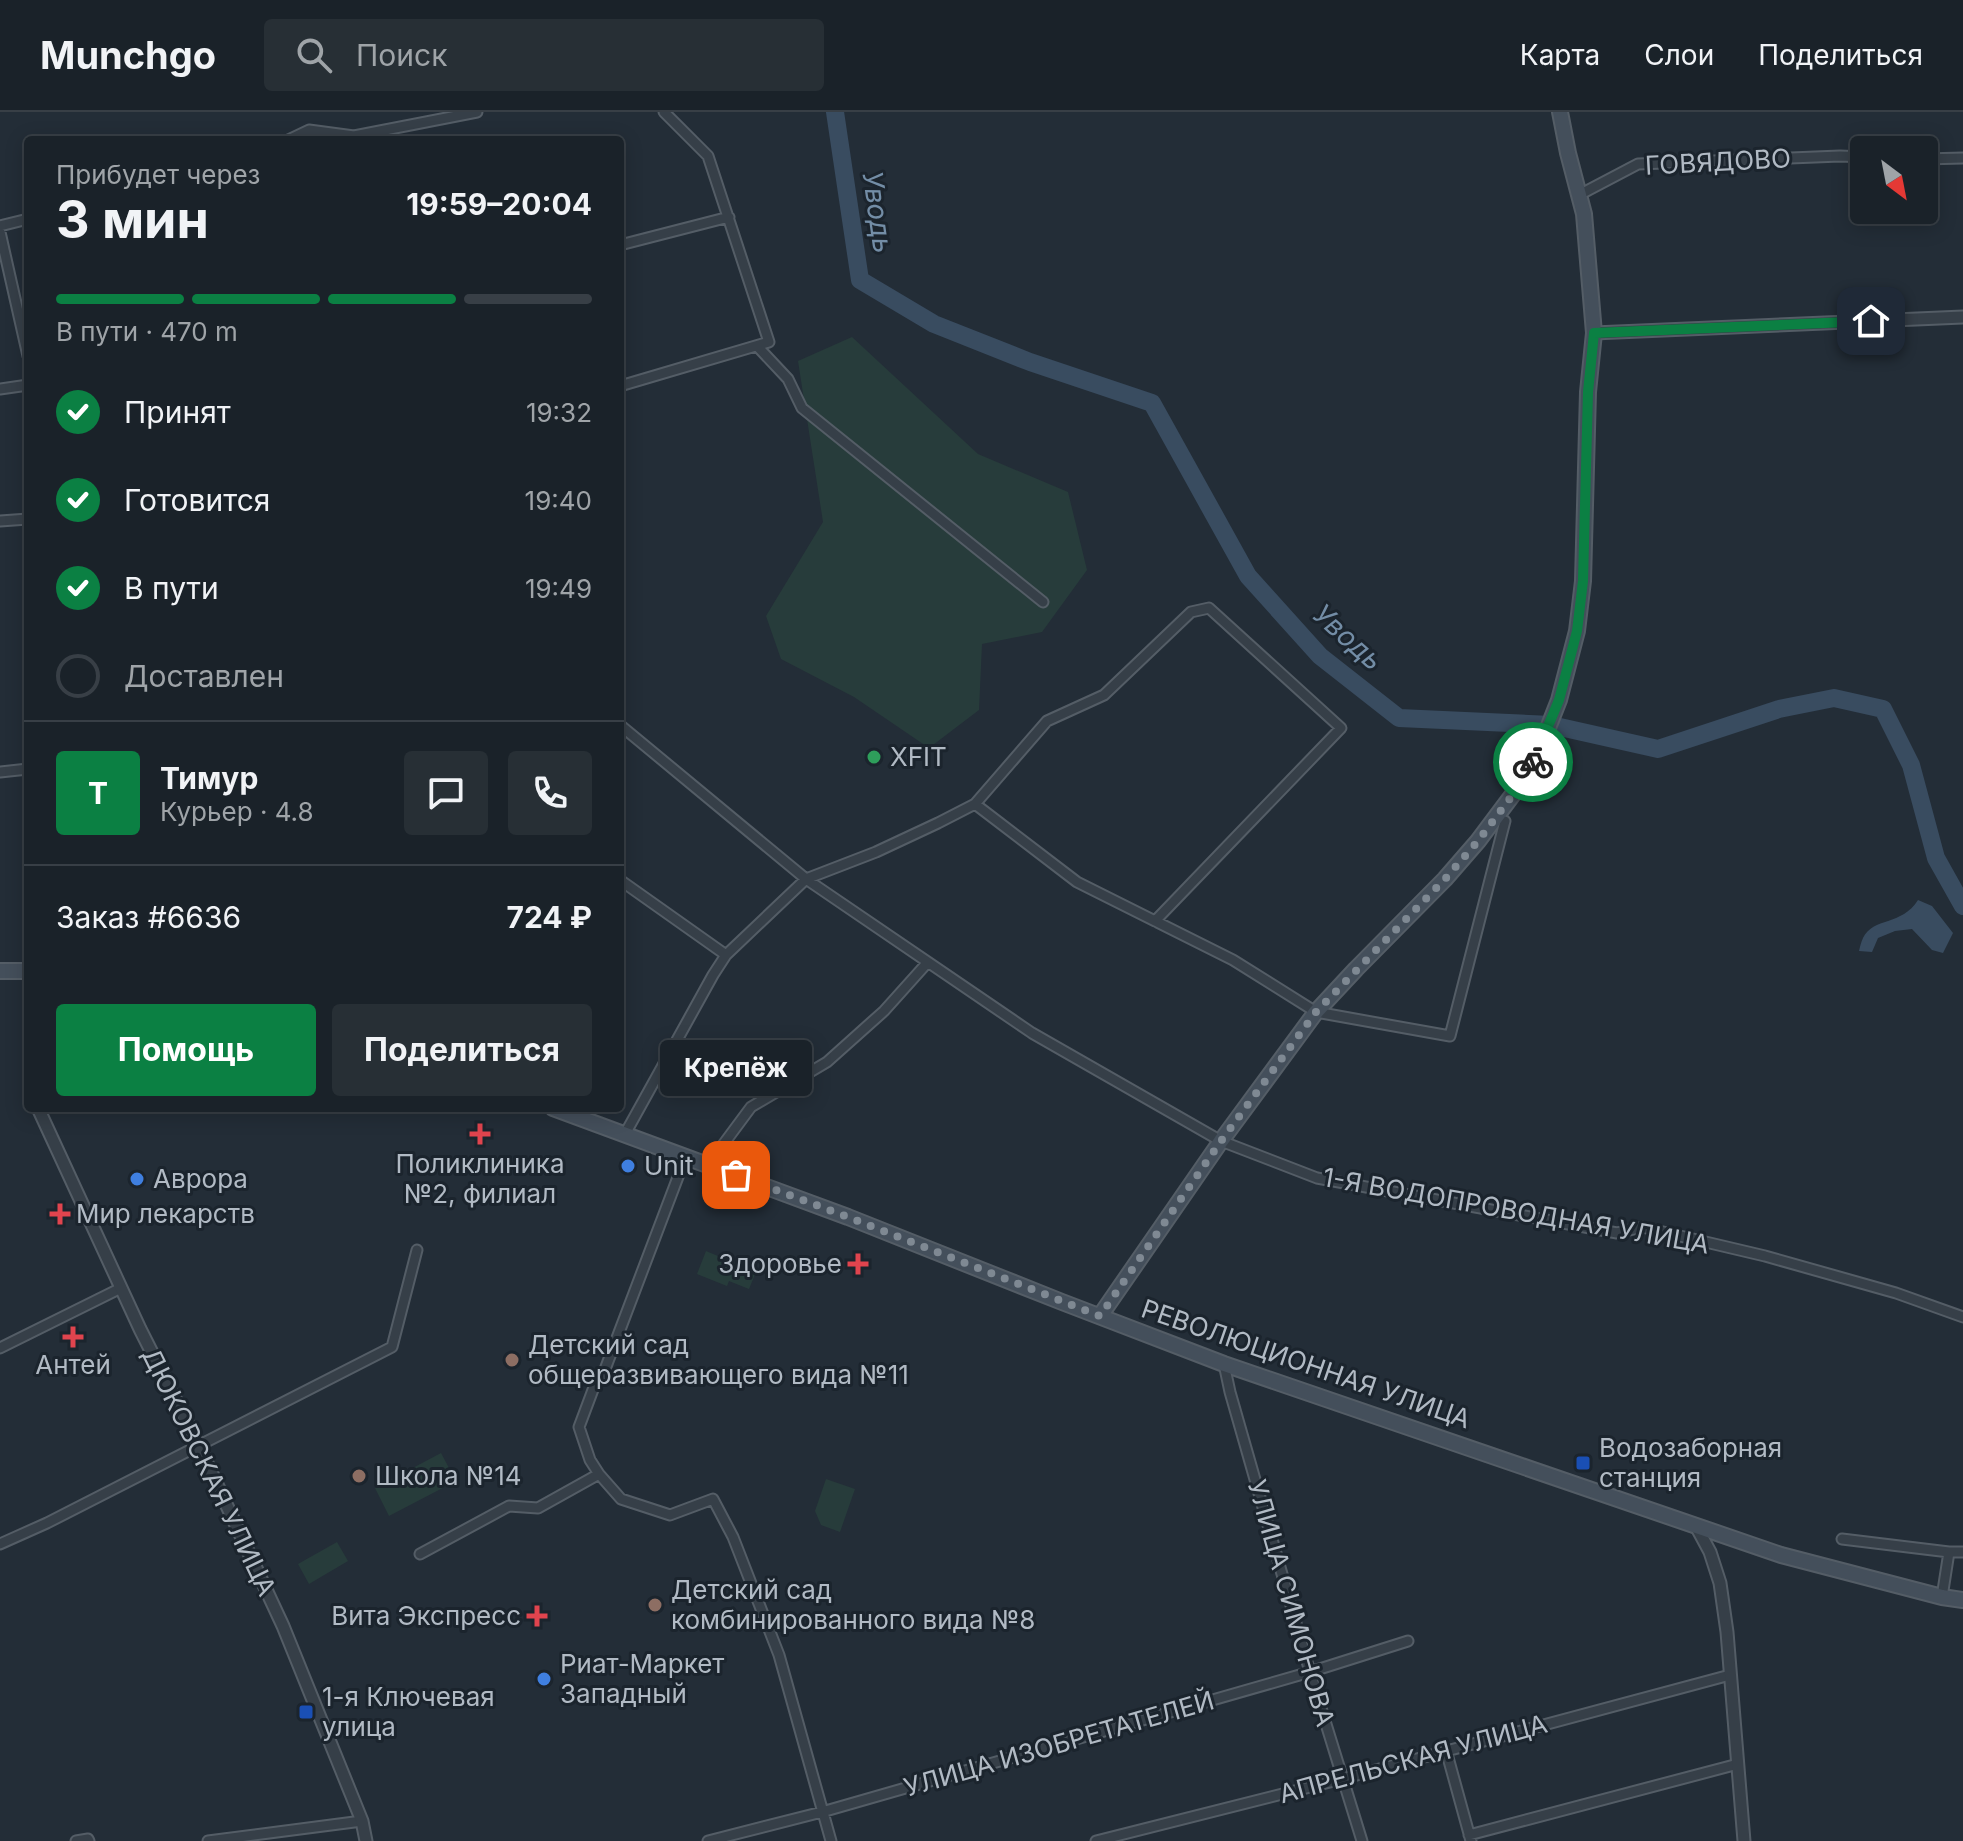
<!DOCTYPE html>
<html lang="ru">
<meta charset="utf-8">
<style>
:root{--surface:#1a2229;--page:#272f35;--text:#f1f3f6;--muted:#9fa4a8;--line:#383f46;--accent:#0b8043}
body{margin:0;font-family:Inter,sans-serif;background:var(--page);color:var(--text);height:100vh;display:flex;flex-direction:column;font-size:30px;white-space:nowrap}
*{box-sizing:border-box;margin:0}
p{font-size:26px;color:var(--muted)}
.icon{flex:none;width:44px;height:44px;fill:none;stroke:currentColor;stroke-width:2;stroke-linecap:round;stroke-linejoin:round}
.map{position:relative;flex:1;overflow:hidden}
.drawer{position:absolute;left:24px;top:24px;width:600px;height:976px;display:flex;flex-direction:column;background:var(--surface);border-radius:8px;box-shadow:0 4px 20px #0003,0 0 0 2px var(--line)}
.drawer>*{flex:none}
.needle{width:52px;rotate:148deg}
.fabs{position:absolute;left:1850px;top:24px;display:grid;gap:16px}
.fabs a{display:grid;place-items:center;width:88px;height:88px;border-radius:8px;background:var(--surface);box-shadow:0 4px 20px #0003,0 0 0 2px var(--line);font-size:40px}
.pin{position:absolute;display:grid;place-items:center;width:68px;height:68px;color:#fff;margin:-34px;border-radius:16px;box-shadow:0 4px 12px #0006}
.courier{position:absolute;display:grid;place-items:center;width:80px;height:80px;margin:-40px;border:6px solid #0b8043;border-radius:50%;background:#fff;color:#222;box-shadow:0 2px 10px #0007}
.bubble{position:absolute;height:56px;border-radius:8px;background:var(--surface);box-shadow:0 4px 20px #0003,0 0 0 2px var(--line);font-size:26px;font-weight:700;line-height:56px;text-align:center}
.overview em{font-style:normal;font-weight:700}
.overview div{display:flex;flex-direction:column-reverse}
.overview{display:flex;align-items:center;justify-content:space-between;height:136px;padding:0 32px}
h1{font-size:52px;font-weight:700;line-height:60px}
.bar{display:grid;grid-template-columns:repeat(4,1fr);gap:12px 8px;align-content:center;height:96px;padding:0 32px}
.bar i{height:10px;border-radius:6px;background:var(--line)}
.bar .on{background:var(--accent)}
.bar p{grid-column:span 4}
.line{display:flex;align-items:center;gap:20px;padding:0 32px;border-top:2px solid var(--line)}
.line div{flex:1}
.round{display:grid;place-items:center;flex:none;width:84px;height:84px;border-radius:8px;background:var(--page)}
ol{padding:0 32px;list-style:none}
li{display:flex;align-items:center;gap:24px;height:88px}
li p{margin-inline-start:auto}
li .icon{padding:8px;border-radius:50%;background:var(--accent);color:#fff;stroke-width:4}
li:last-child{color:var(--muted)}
li i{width:44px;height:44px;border:4px solid var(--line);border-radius:50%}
.primary-button{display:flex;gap:16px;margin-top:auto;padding:16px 32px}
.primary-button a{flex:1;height:92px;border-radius:8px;background:var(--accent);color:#fff;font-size:32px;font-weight:700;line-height:92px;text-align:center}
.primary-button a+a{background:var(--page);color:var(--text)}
header{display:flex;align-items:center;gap:48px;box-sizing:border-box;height:112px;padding:0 40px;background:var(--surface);border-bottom:2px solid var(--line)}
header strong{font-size:38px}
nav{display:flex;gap:44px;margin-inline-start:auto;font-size:28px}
.search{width:560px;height:72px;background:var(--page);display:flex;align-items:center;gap:20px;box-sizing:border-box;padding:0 28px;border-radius:8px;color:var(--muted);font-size:30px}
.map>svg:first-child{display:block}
</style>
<header>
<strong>Munchgo</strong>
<div class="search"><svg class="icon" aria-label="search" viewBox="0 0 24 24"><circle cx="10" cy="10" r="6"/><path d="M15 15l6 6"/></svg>Поиск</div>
<nav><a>Карта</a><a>Слои</a><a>Поделиться</a></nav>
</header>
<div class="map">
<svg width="1963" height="1729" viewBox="0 0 1963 1729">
<rect width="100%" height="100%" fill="#232d37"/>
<path fill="#273c3b" d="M852 225 978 342 1068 380 1087 458 1042 520 982 532 979 598 929 636 854 585 781 547 766 504 823 410 798 249Z
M706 1139 756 1160 749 1177 729 1169 727 1174 697 1162Z
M441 1341 456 1369 389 1404 375 1376Z
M826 1367 855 1377 840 1420 821 1413 815 1399Z
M337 1430 348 1449 309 1472 298 1452Z"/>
<path fill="#394c60" d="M1918 788 1932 794 1953 821 1943 841 1932 838 1912 817 1895 819 1878 826 1872 840 1859 839C1860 835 1861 830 1863 826 1873 805 1902 814 1918 788Z"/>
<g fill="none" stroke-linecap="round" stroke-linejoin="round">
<path stroke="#394c60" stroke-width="18" d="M835 0 860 168 934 212 1030 250 1152 291 1248 464 1320 544 1399 606 1551 613 1658 637 1779 597 1834 586 1883 597 1911 653 1936 746 1963 794"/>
<g stroke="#545d66" stroke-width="13">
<path id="minor" d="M288 28 309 18 354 24 477 0
M1924 47 1963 46
M1579 83 1638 52 1840 44 1864 45
M0 114 28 107
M0 120 28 244
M620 133 729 105
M757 234 788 267 802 296 1043 490
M620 274 769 230 708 44 664 0
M0 277 28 273
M0 409 28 407
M620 613 806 767 1032 921 1221 1029 1317 1066 1617 1121 1642 1115 1765 1144 1896 1181 1963 1205
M0 660 28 657
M975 692 1077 770 1233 848 1316 900 1450 924 1505 709
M620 768 726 843
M625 1022 713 863 726 843 806 767 876 740 938 711 975 692 1047 609 1104 583 1191 500 1209 496 1341 616 1155 809
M686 1044 604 1260 597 1267 579 1315 590 1348 599 1362 621 1387 670 1403 713 1387 733 1425 779 1543 831 1729
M708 1053 751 995 827 950 884 899 928 850
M0 1236 121 1176
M1224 1252 1230 1280 1310 1560 1362 1729
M1842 1427 1949 1440H1963
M0 1432 47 1411 392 1235 417 1138
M420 1442 509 1394 538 1396 599 1362
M1942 1485 1949 1440
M1446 1638 1471 1729
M1469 1723 1738 1652
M76 1729 88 1727 89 1729
M208 1729 362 1709
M708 1729 822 1700 1310 1560 1408 1529
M1096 1729 1342 1667 1730 1563"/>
</g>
<g stroke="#545d66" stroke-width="15">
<path id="tertiary" d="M1594 221 1963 205
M38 996 140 1217 199 1334 283 1514 362 1709 366 1729
M1696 1414 1710 1440 1720 1471 1727 1520 1744 1729"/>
</g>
<g stroke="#545d66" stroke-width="18">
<path id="secondary" d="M0 859H28
M553 996 848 1105 1062 1190 1224 1252 1781 1443 1942 1485 1963 1488
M1100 1204 1221 1029 1316 900 1356 857 1445 767 1478 729 1517 677 1537 644 1559 588 1577 519 1583 469 1588 280 1594 221 1584 102 1568 41 1560 0"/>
</g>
<use href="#minor" stroke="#363f48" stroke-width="9"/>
<use href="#tertiary" stroke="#363f48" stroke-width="11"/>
<use href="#secondary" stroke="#444f5b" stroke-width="14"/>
</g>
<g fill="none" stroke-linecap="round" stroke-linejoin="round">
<path stroke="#7f8993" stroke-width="8" stroke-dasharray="0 14.4" d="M736 1063 848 1105 1100 1204 1221 1029 1316 900 1445 767 1478 729 1517 677 1533 650"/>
<path stroke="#0b8043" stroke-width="10" d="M1533 650 1559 588 1577 519 1583 469 1588 280 1594 221 1871 209"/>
</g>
<circle fill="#2e9e5b" stroke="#1b242d" stroke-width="3" cx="874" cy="645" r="8"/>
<g fill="#e0444e" stroke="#1b242d" stroke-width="3">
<path d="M476 1010h8v8h8v8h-8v8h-8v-8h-8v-8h8z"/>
<path d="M56 1090h8v8h8v8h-8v8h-8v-8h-8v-8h8z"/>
<path d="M854 1140h8v8h8v8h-8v8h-8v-8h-8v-8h8z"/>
<path d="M69 1213h8v8h8v8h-8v8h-8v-8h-8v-8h8z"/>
<path d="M533 1492h8v8h8v8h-8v8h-8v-8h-8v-8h8z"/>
</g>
<g fill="#3f7fe0" stroke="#1b242d" stroke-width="3">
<circle cx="628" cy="1054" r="8"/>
<circle cx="137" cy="1067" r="8"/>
<circle cx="544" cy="1567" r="8"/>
</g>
<g fill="#8d6e63" stroke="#1b242d" stroke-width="3">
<circle cx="512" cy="1248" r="8"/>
<circle cx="359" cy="1364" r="8"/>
<circle cx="655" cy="1493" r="8"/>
</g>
<g fill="#1a4fb4" stroke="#1b242d" stroke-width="3">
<rect x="1575" y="1343" width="16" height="16" rx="4"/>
<rect x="298" y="1592" width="16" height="16" rx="4"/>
</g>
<g text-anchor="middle" stroke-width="6" stroke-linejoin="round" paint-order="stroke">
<g font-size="26" fill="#b1bac4" stroke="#1b242d">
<text transform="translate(1718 50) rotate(-3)" y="9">ГОВЯДОВО</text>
<text transform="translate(1516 1099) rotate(10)" y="9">1-Я ВОДОПРОВОДНАЯ УЛИЦА</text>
<text transform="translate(1306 1252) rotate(19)" y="9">РЕВОЛЮЦИОННАЯ УЛИЦА</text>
<text transform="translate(209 1360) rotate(64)" y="9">ДЮКОВСКАЯ УЛИЦА</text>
<text transform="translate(1291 1491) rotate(74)" y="9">УЛИЦА СИМОНОВА</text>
<text transform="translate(1059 1632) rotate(-16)" y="9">УЛИЦА ИЗОБРЕТАТЕЛЕЙ</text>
<text transform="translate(1413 1647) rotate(-15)" y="9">АПРЕЛЬСКАЯ УЛИЦА</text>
</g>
<g font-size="26" fill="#b1bac4" stroke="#1b242d" text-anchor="start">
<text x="890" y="654">XFIT</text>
<text x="480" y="1061" text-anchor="middle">Поликлиника<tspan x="480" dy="30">№2, филиал</tspan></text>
<text x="644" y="1063">Unit</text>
<text x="153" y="1076">Аврора</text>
<text x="76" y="1111">Мир лекарств</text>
<text x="842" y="1161" text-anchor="end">Здоровье</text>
<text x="528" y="1242">Детский сад<tspan x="528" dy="30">общеразвивающего вида №11</tspan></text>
<text x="73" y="1262" text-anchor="middle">Антей</text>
<text x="1599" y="1345">Водозаборная<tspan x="1599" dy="30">станция</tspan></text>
<text x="375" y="1373">Школа №14</text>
<text x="671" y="1487">Детский сад<tspan x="671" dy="30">комбинированного вида №8</tspan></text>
<text x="521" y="1513" text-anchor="end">Вита Экспресс</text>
<text x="560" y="1561">Риат-Маркет<tspan x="560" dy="30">Западный</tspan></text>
<text x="322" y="1594">1-я Ключевая<tspan x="322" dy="30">улица</tspan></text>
</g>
<g font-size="28" font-style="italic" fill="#738da6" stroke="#1b242d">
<text transform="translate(878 100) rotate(82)" y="10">Уводь</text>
<text transform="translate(1348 525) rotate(42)" y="10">Уводь</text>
</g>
</g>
</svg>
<div class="fabs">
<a><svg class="needle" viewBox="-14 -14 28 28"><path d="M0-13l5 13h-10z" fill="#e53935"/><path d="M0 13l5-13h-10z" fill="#9fa4a8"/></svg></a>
</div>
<div class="pin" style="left:736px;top:1063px;background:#ea580c"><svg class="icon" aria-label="bag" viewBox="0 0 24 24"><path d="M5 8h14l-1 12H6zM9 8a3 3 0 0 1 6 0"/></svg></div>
<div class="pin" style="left:1871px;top:209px;background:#1f2937"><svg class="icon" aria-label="home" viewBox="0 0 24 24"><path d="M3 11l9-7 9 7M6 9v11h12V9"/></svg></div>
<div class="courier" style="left:1533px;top:650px"><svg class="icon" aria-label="bike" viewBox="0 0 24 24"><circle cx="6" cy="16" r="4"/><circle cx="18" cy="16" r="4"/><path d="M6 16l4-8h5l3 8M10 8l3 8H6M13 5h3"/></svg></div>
<div class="bubble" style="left:660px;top:928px;width:152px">Крепёж</div>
<section class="drawer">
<div class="overview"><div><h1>3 мин</h1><p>Прибудет через</p></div><em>19:59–20:04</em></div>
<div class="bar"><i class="on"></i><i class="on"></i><i class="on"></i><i></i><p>В пути · 470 m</p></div>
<ol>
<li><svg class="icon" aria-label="check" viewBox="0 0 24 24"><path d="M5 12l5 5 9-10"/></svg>Принят<p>19:32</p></li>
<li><svg class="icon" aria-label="check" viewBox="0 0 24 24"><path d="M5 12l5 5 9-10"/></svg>Готовится<p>19:40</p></li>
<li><svg class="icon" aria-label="check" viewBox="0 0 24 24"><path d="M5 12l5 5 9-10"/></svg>В пути<p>19:49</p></li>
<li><i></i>Доставлен</li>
</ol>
<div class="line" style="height:144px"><b class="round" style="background:var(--accent);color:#fff">Т</b><div><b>Тимур</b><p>Курьер · 4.8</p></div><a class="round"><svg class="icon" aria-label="chat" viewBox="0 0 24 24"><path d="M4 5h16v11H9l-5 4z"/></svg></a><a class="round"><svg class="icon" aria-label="phone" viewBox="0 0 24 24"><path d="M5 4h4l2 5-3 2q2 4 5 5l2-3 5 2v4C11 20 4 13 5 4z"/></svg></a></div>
<div class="line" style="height:104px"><div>Заказ #6636</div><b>724 ₽</b></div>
<div class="primary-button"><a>Помощь</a><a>Поделиться</a></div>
</section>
</div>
